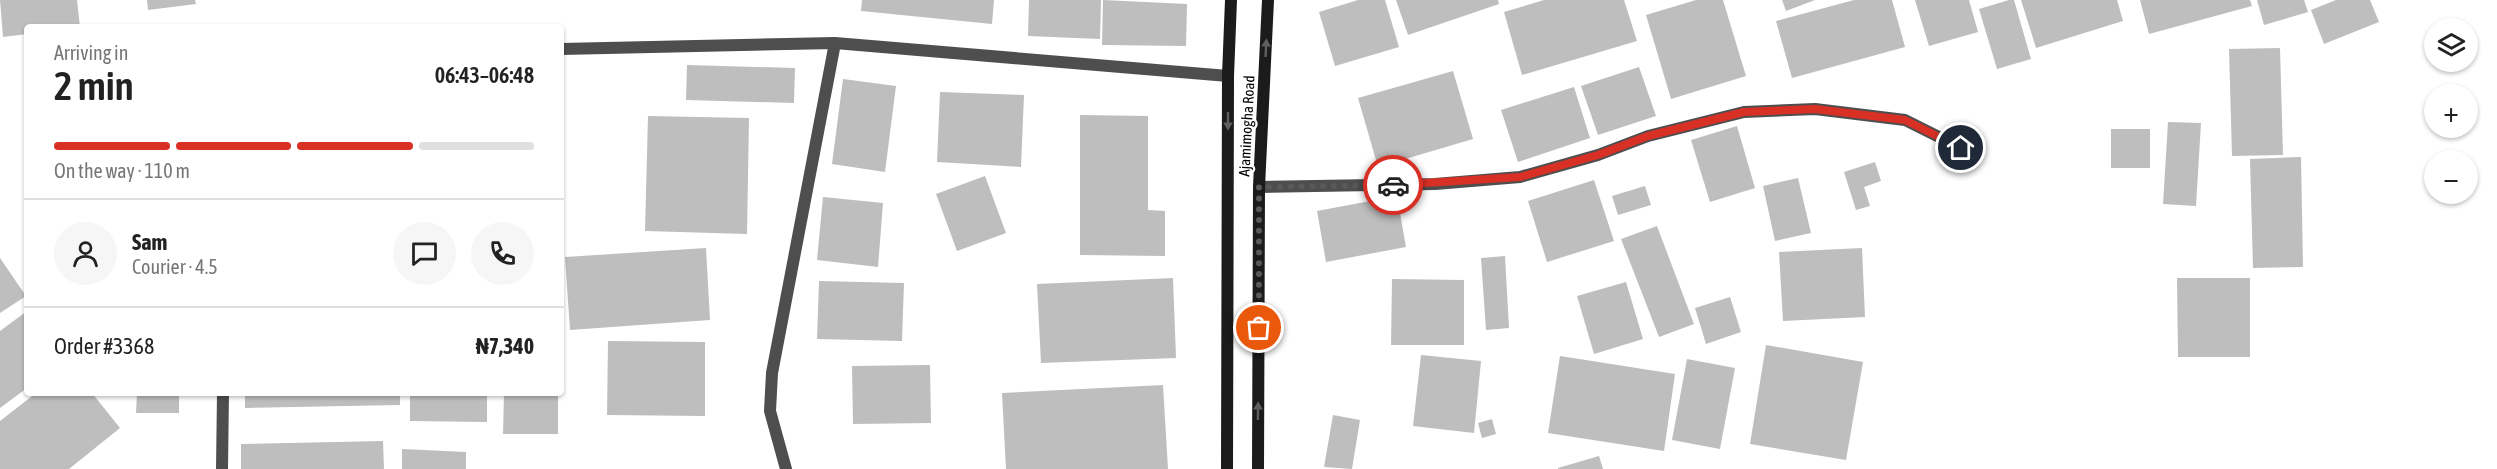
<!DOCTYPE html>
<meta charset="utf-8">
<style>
:root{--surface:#fff;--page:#f6f6f6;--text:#222;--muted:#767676;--line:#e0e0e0;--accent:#d93025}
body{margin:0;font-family:"Asap Condensed",sans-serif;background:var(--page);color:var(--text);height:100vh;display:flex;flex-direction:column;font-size:22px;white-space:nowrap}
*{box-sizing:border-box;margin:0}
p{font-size:20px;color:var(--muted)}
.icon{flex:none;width:33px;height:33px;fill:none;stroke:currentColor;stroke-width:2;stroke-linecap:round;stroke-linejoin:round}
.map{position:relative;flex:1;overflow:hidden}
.panel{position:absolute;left:24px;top:24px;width:540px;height:372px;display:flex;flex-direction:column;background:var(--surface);border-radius:6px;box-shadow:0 2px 4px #0004}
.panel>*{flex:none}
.buttons{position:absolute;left:2424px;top:18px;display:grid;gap:12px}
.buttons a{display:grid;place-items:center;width:54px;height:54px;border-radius:50%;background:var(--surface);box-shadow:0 2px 4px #0004;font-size:30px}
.pin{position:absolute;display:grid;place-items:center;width:51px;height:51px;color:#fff;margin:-26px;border:3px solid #fff;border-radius:50%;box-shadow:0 2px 6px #0007}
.courier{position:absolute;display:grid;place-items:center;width:60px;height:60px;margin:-30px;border:4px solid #d93025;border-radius:50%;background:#fff;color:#222;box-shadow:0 2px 8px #0007}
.overview em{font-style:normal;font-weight:600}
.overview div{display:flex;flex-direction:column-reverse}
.overview{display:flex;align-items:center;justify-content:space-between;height:102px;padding:0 30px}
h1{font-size:39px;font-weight:600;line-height:45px}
.bar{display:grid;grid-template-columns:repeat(4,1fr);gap:9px 6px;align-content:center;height:72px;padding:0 30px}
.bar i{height:8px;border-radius:4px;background:var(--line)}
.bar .active{background:var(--accent)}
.bar p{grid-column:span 4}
.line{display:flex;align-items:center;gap:15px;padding:0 30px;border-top:2px solid var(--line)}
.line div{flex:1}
.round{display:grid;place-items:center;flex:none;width:63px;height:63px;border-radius:32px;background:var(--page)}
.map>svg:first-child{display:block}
</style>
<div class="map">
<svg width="2497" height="469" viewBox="0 0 2497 469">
<rect width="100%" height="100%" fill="#fff"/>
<path fill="#bebebe" d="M0 0H77L80 27H27V34L3 37Z
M147 0H195L196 4 148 10Z
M862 0H994L992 24 861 11Z
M1029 0H1101L1100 39 1028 36Z
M1103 0 1187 4 1186 46 1102 45Z
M1358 0H1385L1399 47 1335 66 1319 12Z
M1396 0H1498L1499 4 1408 35Z
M1544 0H1624L1637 41 1522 75 1504 12Z
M1696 0H1723L1746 76 1671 99 1646 15Z
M1782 0H1815L1786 11Z
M1854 0H1892L1905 47 1792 78 1776 21Z
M1915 0H1969L1978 32 1929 46Z
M2009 0H2014L2031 59 1997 69 1979 9Z
M2021 0H2117L2123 21 2036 48Z
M2140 0H2250L2252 6 2149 34Z
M2257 0H2304L2308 12 2264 25Z
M2336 0H2370L2379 22 2324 44 2311 10Z
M2280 48 2283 155 2232 156 2229 49Z
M687 65 795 68 794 103 686 100Z
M1639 67 1656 116 1598 135 1581 86Z
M1453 71 1473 139 1378 167 1358 98Z
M843 79 896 86 885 172 832 164Z
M1574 87 1590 138 1518 162 1501 110Z
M940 92 1024 95 1021 167 937 162Z
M1080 115 1148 116V210L1165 211V256L1080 255Z
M648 116 749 118 747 234 645 231Z
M2168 122 2201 123 2196 206 2163 204Z
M1737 126 1755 188 1710 202 1691 140Z
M2111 129H2150V168H2111Z
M2301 157 2303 267 2253 268 2250 159Z
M1875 162 1881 181 1864 187 1870 206 1856 210 1844 172Z
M985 176 1006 233 957 251 936 194Z
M1798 178 1811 233 1775 241 1763 186Z
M1594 180 1614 241 1547 262 1528 201Z
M1645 186 1651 205 1618 215 1612 196Z
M1397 196 1406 247 1326 262 1317 211Z
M823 197 883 203 878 267 817 260Z
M1657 226 1694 324 1659 337 1621 239Z
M706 248 710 320 570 330 565 257Z
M1862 248 1865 317 1783 321 1779 252Z
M1505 256 1509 328 1486 330 1481 258Z
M0 258 26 296 0 313Z
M1173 278 1176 358 1041 363 1037 284Z
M2177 278H2250V357H2178Z
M1392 279 1464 280V345H1391Z
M819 281 904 283 902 341 817 339Z
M1626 282 1643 339 1594 354 1577 296Z
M1730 297 1741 332 1706 344 1695 308Z
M27 311V388L0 408V331Z
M608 341 705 342V416L607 415Z
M1766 345 1863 362 1846 460 1750 444Z
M1421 355 1481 361 1474 433 1413 426Z
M1560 356 1675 374 1664 451 1548 433Z
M1687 359 1735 368 1720 449 1672 440Z
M930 365 931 423 853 424 852 366Z
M1163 385 1168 469H1006L1002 393Z
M36 393H92L120 428 69 469H0V421Z
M137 393H179V413H136Z
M245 393H400V405L245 408Z
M410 393H487V422L410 421Z
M504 393H558V434H503Z
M1333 415 1360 420 1352 469 1324 467Z
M1492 419 1496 434 1482 438 1478 423Z
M383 441 384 469H241V444Z
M402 449 466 452V469H402Z
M1599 456 1603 469H1558V468Z"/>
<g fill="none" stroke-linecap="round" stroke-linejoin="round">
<path stroke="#4e4e4e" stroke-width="12" d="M561 49 835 43 1228 76
M1259 187 1435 184 1520 177 1598 155 1648 136 1744 112 1815 109 1905 120 1961 148
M222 469 223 393
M786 469 770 411 772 373 835 43"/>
<path stroke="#1b1b1b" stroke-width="12" d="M1227 469 1228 76 1231 0
M1258 469 1259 187 1268 0"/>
</g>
<defs><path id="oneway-solid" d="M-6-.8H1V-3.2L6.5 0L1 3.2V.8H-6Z" transform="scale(1.5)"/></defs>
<g fill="#5f5f5f">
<use href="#oneway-solid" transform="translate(1266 48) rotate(-87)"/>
<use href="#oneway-solid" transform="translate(1228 121) rotate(90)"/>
<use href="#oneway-solid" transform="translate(1258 411) rotate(-89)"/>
</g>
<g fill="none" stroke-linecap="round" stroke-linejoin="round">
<path stroke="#595959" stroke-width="6" stroke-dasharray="0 10.8" d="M1259 328V187L1393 185"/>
<path stroke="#d93025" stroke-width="8" d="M1393 185 1520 177 1598 155 1648 136 1744 112 1815 109 1905 120 1961 148"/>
</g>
<g text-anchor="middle" stroke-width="4.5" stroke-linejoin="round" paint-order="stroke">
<g font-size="15" fill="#000" stroke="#fff">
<text transform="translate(1247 126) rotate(-87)" y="5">Ajamimogha Road</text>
</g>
</g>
</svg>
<div class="buttons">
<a><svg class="icon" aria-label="layers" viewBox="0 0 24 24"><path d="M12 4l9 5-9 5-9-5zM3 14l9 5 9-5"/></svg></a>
<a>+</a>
<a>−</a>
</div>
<div class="pin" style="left:1259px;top:328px;background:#ea580c"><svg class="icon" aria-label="bag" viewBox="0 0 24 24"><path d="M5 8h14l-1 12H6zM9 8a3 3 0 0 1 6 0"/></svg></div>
<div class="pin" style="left:1961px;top:148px;background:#1f2937"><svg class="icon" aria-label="home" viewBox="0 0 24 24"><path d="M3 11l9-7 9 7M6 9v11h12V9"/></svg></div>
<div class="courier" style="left:1393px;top:185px"><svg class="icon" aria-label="car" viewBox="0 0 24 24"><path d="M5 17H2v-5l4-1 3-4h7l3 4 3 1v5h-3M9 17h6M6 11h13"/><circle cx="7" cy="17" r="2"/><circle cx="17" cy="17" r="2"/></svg></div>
<section class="panel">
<div class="overview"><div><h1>2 min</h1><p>Arriving in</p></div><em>06:43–06:48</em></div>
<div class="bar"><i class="active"></i><i class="active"></i><i class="active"></i><i></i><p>On the way · 110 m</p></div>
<div class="line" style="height:108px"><a class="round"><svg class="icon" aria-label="person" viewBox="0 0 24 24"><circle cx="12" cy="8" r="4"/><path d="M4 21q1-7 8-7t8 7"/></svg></a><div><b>Sam</b><p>Courier · 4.5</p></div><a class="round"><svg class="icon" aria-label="chat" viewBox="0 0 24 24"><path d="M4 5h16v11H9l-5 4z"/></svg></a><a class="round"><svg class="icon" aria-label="phone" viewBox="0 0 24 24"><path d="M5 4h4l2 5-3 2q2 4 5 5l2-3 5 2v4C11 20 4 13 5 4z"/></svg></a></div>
<div class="line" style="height:78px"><div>Order #3368</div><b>₦7,340</b></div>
</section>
</div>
